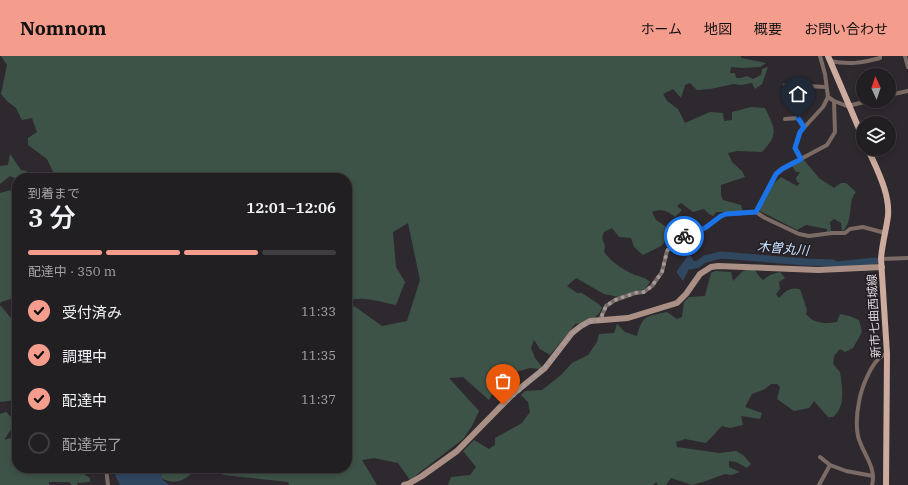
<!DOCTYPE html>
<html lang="ja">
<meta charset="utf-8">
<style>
:root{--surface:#221f22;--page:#2a272a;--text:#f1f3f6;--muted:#a2a2a5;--line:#3f3d40;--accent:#f59d8d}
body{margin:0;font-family:"IBM Plex Serif","Noto Sans JP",serif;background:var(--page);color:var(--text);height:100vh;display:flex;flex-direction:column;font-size:15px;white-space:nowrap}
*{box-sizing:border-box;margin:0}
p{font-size:13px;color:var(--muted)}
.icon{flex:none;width:22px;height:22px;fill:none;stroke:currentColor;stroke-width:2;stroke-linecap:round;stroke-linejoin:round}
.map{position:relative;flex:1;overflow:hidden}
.panel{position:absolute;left:12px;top:117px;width:340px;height:300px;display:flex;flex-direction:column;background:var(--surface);border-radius:16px;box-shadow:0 2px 6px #0003,0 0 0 1px var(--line)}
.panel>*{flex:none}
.needle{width:26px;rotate:357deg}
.controls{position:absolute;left:856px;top:12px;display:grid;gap:8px}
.controls a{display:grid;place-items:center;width:40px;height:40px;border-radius:50%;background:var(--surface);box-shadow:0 2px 6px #0003,0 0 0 1px var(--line);font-size:20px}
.pin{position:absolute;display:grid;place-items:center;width:34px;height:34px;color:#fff;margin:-41px -17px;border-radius:50% 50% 50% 0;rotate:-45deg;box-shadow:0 0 4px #0007}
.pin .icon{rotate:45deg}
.courier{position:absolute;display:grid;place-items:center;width:40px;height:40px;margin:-20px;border:3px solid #1a73e8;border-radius:50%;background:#fff;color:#222;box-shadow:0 1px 5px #0007}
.headline em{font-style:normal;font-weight:600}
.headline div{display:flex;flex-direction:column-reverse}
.headline{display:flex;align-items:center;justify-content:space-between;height:68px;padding:0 16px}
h1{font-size:26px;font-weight:600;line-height:30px}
.bar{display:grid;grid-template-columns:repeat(4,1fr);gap:6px 4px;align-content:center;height:48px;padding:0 16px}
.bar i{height:5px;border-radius:3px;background:var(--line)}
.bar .selected{background:var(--accent)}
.bar p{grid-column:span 4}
ol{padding:0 16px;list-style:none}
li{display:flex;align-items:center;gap:12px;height:44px}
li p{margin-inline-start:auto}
li .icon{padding:4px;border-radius:50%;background:var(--accent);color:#111;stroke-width:4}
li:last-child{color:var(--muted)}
li i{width:22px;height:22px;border:2px solid var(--line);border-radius:50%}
header{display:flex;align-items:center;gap:24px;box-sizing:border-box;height:56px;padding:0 20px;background:var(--accent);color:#111}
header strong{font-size:19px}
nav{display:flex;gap:22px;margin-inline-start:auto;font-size:14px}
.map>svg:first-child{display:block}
</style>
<header>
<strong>Nomnom</strong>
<nav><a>ホーム</a><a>地図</a><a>概要</a><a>お問い合わせ</a></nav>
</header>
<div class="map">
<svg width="908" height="429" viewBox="0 0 908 429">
<rect width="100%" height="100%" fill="#2e292e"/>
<path fill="#3e5348" d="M1 0H741V2L766 7 760 11 742 12 731 11 730 17H735L736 22H741L747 20 753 23 761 19 762 13 768 11 762 28 755 33 752 27 741 29 734 28 710 33 697 34 690 27 685 29 681 42 673 33 663 38 667 45 678 53 685 67 710 56 723 57 724 65 732 64V56L751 51 765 52C775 73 779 78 762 96L737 95 728 97 732 106 742 115 745 121 721 129V139L723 144 741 149 743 156H716L713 160 709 158 704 153 693 156 681 147 677 150 682 154 675 161C668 155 661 152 652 156L656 164 668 172 669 178 665 182V186L661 190 643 199 634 191 631 182 619 181 612 172 604 176 602 182 605 190 604 196C613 207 620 212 633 218 639 221 645 221 650 226L645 233 619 241 604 238 576 222 567 230 577 237H582L600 249 602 252C597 264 587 266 575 268L570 275 550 299 540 293 534 284 531 292 535 302 542 311 540 313 530 312 508 318 507 325 515 331 510 336 495 333 489 344 463 321 449 322 479 355 472 370 463 383 410 424 398 407 374 402 362 404 377 429H289L288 426 224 419 207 414 194 415C183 426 174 429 161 422L164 412H347V254L354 250 382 270 407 265 420 224 408 167 393 176 396 211 405 226 396 249C381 246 362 239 347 245V122H56L47 103 28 89V82L37 76 32 62 22 64 16 52 7 45 1 38 7 9Z
M10 98 21 114 27 115 24 122 17 123 10 120 0 128V110L8 109Z
M804 104 819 122 834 132 841 127H846L856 136C847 146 854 161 844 174L842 175 841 167 834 163 830 166 831 175 827 176V173L806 169 797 174 760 155V153L773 128 781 121 797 130 800 127 797 126 796 122 800 116H796L792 110Z
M11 134 17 136V246L11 243 1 246 0 248V137Z
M745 214H755L758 219 763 224 770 219 780 216 785 222 779 226 780 233 776 238 779 242C786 235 789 231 800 233L807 254 806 258C814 268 825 268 837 266L840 258 849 260 859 264 862 276 853 292 845 296 840 293 834 300 833 308 840 316C842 331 846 351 833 361H828L814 345 809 352 794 355 777 343 780 331 777 328H771L765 333 752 338 745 351 762 357 760 363 741 360 743 369 730 372 722 370 706 387 685 383 676 386 677 391 719 397 736 395 743 399 751 408 747 412 736 406 729 405V411L740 416 731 419 725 418 706 425 692 429 671 422 666 429H658L656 426 653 429H448L451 421 470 419 476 411 463 395 474 384 489 393 495 389V382L522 367 530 356 528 346 521 339 525 335 542 334 561 319 572 307 588 299 597 286 599 278 614 277 617 268 625 276 637 280C643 258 646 261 667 256L677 263 682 261 684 246 689 241 705 240 711 217 715 215 731 216 733 225 742 216Z
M0 249 11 262 17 265V346L15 344 0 346Z
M6 356 16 366 4 384 17 380V412H78L81 416 90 422V426L77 427 78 429H72L69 426H49V429H0V358Z"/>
<path fill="#304760" d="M688 199 691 200 695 207 691 209 683 225 677 217V215Z
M117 412H164L161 422 169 429H120L115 419 118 414Z"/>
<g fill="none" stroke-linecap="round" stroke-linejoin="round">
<path stroke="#304760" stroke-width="7" d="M690 210 698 208 705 203 721 199 805 206 833 207 836 209 875 205"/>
<path stroke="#7c6b65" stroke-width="4" d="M820 0 825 18 828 41 834 45 847 50 869 45
M905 0 908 11
M830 5C848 9 862 7 880 2V0
M785 29 826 31
M889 39 908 35
M785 63 798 62 804 71
M801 103 795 92 800 76 823 51 828 41
M756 156 776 118 782 113 827 89 835 76 834 45
M881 203 908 202
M600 264 606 250 615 244 635 237 644 236 652 230 662 216 667 195 678 184 686 178 705 172 721 160 726 158 756 156 765 162 799 178 809 180 832 177H845L850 173 863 171 885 177
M820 401 830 409 846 415 873 420
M106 412 108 429
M819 429 830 409
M872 429C877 411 862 397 858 380 856 370 857 356 859 346 861 333 873 300 887 298"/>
<path stroke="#aa8f85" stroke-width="6" d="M404 429 408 428 422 420 457 395 513 338 545 312 572 277 581 270 590 265 628 262 677 247 686 238 700 218 711 211 718 210 818 214 882 211"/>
<path stroke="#cdab9e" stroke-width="6" d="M828 0 863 82
M868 93C877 114 890 137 888 160 886 175 882 188 881 203L887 298 886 429"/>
</g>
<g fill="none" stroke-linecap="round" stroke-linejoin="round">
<path stroke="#9f9b9f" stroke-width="4" stroke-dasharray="0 7.2" d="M503 349 544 312 572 278 581 270 590 266 600 264 606 250 615 244 635 237 644 236 652 230 662 216 667 195 672 188 684 180"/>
<path stroke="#1a73e8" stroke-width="5" d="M684 180 705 172 721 160 726 158 756 156 776 118 782 113 801 103 795 92 800 76 804 71 798 62"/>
</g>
<g text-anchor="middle" stroke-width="3.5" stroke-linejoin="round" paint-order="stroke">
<g font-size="12" fill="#dcd8dc" stroke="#241f24">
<text transform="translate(874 260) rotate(-93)" y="4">新市七曲西城線</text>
</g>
<g font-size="13" font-style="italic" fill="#c6e0fd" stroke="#241f24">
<text transform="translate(783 192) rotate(5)" y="5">木曽丸川</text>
</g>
</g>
</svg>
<div class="controls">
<a><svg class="needle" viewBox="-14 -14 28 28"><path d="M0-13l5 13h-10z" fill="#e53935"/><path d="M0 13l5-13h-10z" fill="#a2a2a5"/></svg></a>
<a><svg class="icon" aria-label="layers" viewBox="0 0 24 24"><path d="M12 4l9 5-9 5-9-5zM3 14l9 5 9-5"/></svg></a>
</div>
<div class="pin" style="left:503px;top:349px;background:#ea580c"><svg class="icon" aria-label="bag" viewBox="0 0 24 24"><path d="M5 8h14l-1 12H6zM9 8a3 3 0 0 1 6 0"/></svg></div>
<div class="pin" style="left:798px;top:62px;background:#1f2937"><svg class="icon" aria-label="home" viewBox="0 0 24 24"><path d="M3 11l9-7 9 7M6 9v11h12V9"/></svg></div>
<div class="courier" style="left:684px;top:180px"><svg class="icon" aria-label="bike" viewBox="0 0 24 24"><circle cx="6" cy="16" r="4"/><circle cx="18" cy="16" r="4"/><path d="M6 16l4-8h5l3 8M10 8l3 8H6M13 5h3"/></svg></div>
<section class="panel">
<div class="headline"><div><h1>3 分</h1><p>到着まで</p></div><em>12:01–12:06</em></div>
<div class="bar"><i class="selected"></i><i class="selected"></i><i class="selected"></i><i></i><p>配達中 · 350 m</p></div>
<ol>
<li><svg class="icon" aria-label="check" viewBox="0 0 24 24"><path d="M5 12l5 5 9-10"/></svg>受付済み<p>11:33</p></li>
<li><svg class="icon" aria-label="check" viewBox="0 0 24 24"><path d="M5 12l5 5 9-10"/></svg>調理中<p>11:35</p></li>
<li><svg class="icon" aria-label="check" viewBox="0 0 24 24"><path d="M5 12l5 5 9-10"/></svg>配達中<p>11:37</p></li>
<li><i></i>配達完了</li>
</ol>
</section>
</div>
